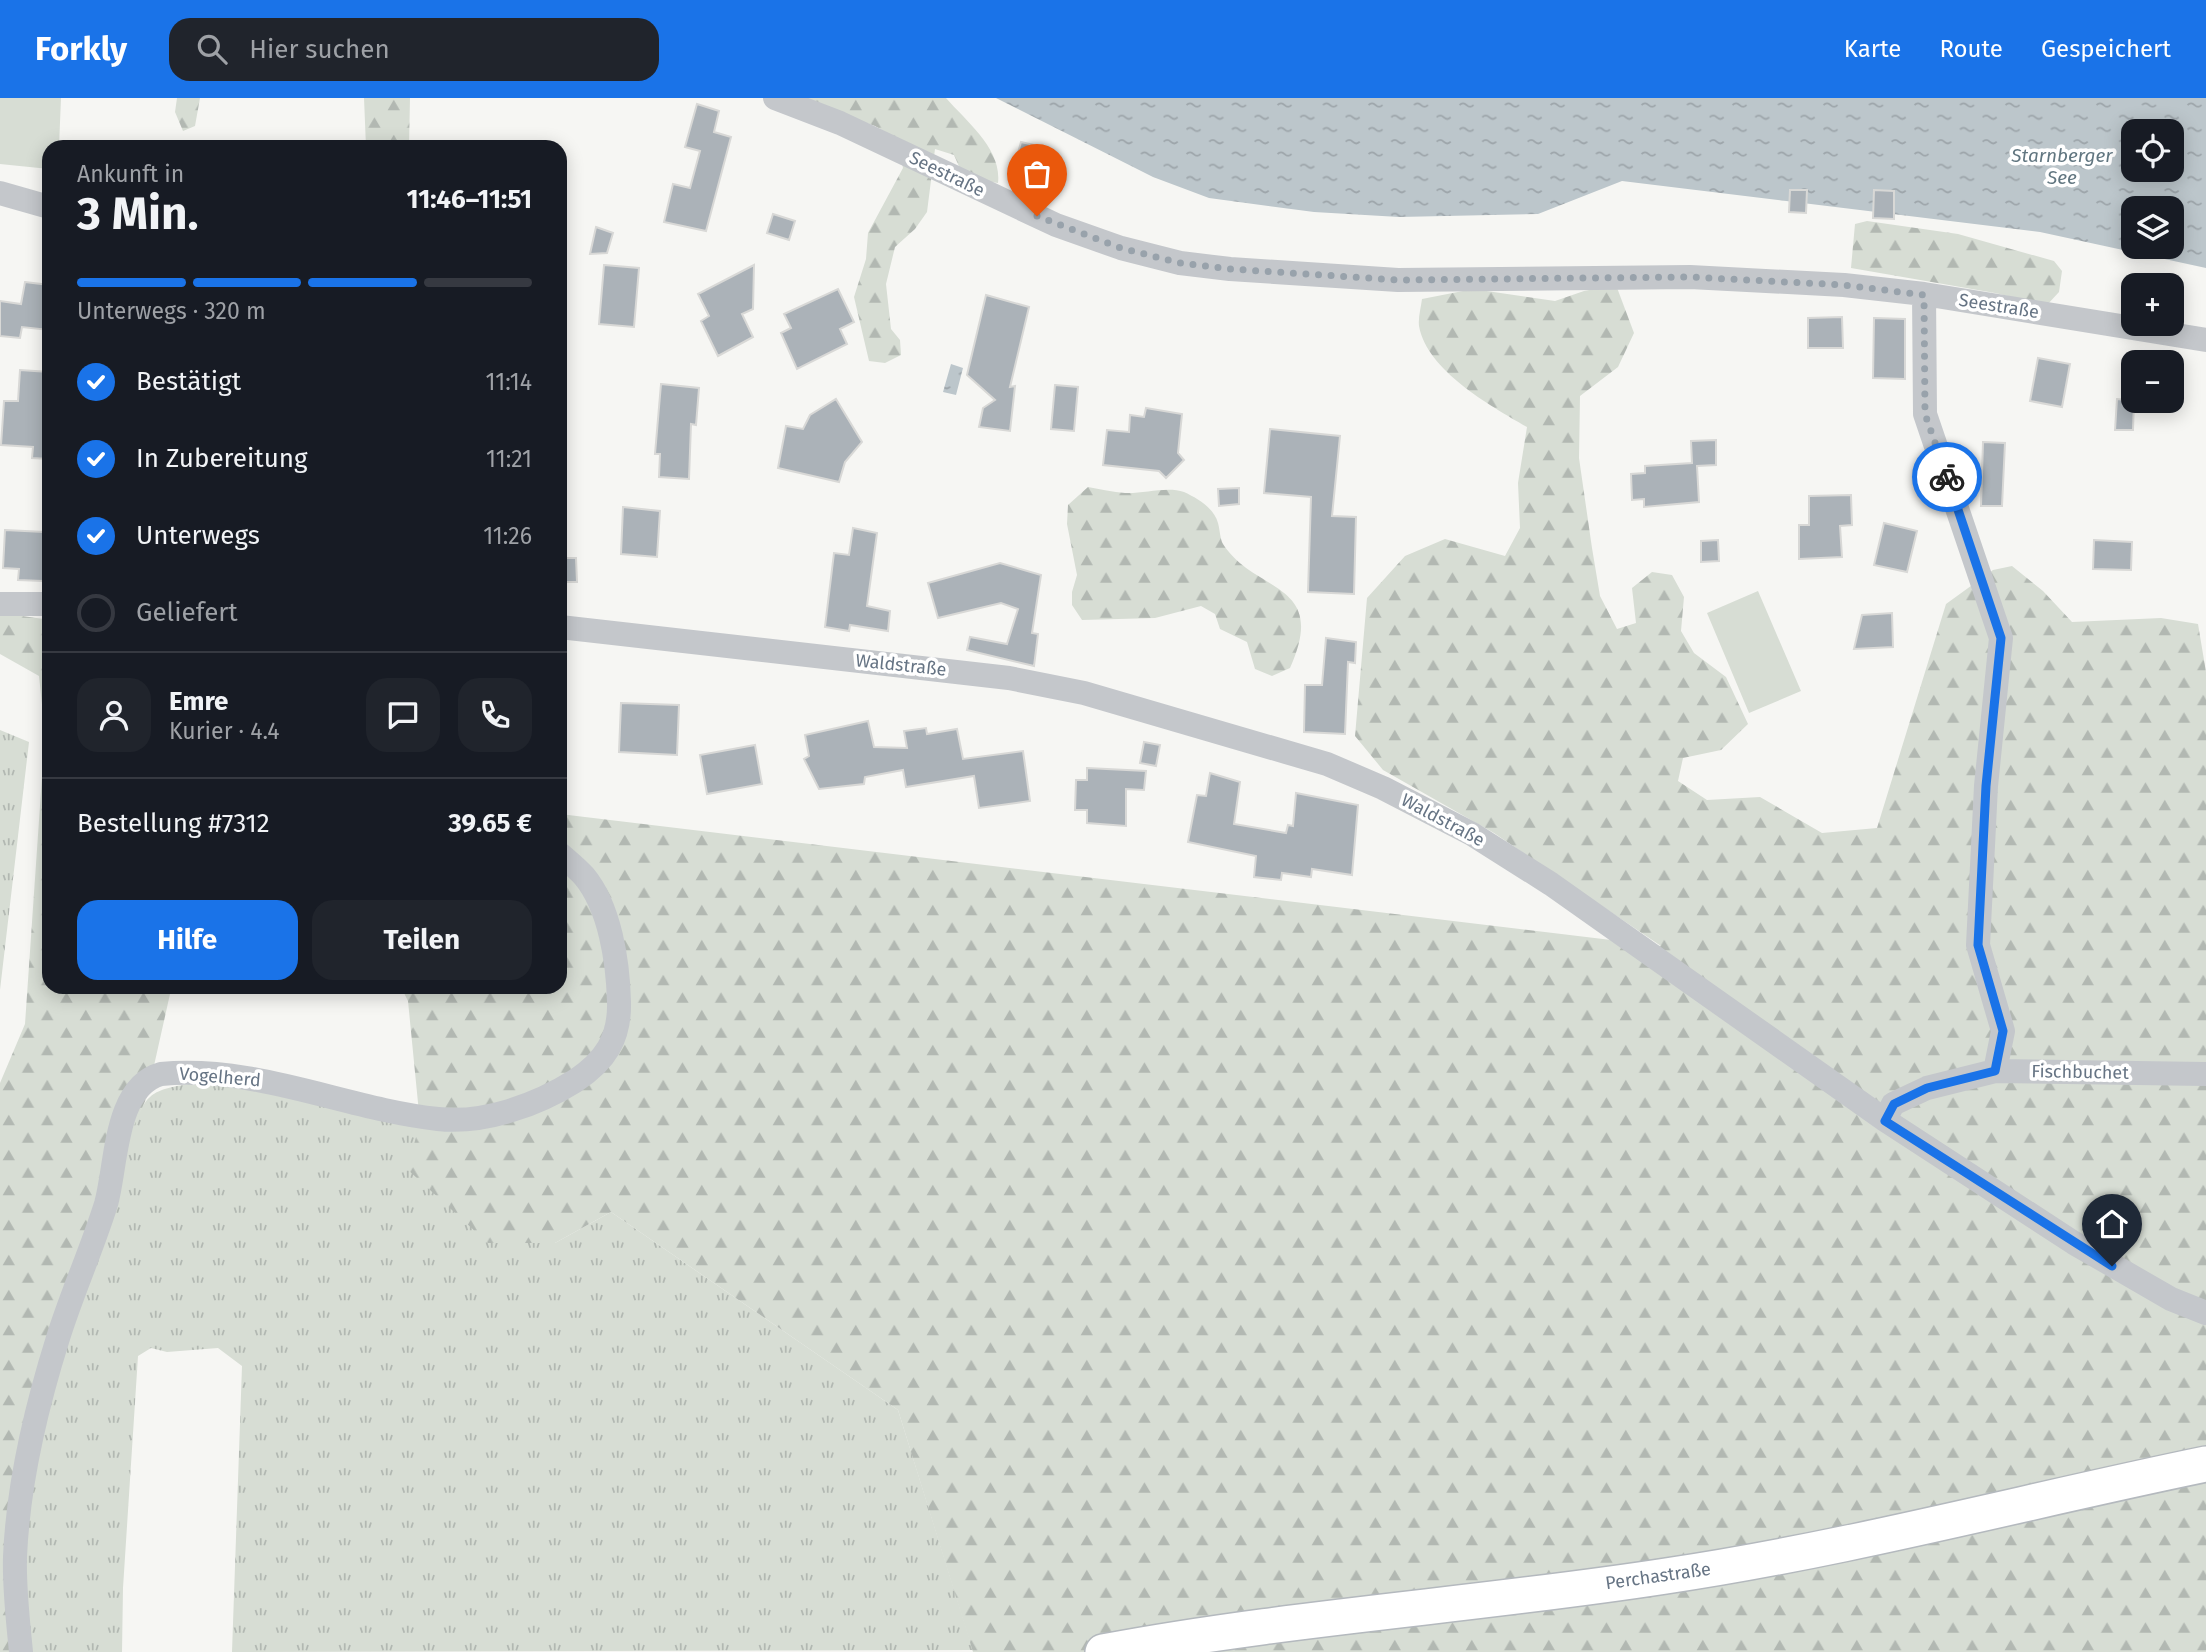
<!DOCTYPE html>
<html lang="de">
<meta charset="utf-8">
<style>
:root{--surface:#171b24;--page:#20242c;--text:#f1f3f6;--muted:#9ea1a6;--line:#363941;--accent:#1a73e8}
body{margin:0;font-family:"Fira Sans",sans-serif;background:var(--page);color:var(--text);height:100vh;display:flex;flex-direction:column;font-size:26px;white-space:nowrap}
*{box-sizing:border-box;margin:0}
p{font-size:23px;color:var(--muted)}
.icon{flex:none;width:38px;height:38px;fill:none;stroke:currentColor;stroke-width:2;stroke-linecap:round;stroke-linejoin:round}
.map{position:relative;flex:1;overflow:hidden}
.sheet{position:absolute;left:42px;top:42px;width:525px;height:854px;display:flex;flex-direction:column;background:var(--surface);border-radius:21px;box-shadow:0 4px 18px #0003}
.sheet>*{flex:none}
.controls{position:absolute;left:2121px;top:21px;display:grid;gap:14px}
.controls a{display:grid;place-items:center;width:63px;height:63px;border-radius:14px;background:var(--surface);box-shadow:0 4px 18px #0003;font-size:35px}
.pin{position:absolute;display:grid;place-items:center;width:60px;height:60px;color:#fff;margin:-72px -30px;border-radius:50% 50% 50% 0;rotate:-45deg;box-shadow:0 0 7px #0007}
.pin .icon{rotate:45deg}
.courier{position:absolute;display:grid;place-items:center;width:70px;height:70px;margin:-35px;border:5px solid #1a73e8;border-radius:50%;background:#fff;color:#222;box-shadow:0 2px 9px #0007}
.summary em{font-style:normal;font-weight:700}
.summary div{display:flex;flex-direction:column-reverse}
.summary{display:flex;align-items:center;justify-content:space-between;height:119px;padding:0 35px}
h1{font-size:46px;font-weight:700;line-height:52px}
.bar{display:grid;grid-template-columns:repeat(4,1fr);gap:10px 7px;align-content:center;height:84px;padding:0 35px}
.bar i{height:9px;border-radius:5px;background:var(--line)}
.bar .selected{background:var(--accent)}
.bar p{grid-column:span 4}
.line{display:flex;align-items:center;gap:18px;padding:0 35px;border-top:2px solid var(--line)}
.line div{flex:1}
.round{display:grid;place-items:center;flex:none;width:74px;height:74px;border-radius:21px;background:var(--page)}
ol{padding:0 35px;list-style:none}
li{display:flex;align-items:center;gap:21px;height:77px}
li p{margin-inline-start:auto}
li .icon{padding:7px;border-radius:50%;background:var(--accent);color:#fff;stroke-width:4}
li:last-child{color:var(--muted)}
li i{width:38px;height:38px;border:4px solid var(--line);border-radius:50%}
.button{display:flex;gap:14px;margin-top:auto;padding:14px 35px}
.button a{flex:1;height:80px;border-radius:21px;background:var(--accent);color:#fff;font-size:28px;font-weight:700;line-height:80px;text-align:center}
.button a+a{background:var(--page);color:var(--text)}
header{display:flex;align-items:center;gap:42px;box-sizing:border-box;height:98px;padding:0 35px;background:var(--accent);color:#fff}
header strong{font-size:33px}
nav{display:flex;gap:38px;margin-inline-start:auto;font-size:24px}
.search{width:490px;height:63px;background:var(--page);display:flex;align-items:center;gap:18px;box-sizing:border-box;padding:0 24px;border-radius:21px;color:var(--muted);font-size:26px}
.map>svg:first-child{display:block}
</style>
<header>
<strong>Forkly</strong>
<div class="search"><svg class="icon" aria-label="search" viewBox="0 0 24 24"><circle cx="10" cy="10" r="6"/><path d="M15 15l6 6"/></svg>Hier suchen</div>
<nav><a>Karte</a><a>Route</a><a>Gespeichert</a></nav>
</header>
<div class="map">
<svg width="2206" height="1554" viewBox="0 0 2206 1554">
<defs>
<pattern id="grass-tufts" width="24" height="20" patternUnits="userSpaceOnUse" patternTransform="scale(1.75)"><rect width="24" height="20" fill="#d7ddd4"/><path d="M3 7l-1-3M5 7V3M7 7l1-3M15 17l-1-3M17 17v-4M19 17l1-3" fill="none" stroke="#b2b8b2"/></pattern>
<pattern id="forest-firs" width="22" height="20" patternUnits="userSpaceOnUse" patternTransform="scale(1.75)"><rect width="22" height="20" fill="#d7ddd4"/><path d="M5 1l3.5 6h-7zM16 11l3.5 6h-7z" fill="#b2b8b2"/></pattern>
<pattern id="water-ripples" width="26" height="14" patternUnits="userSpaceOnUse" patternTransform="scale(1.75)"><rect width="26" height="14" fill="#bcc6cb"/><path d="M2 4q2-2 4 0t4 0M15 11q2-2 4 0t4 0" fill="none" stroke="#9da5aa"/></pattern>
</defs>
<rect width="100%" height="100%" fill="#f6f6f3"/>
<path fill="url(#grass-tufts)" d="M0 632 29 644 0 892Z
M195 985 275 992 414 1025 555 1145 611 1114 898 1312 973 1552 232 1554 242 1268 218 1250 167 1254 151 1250 138 1258 123 1490 122 1554H27L19 1468 39 1326 128 1041C148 996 144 993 195 985Z"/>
<path fill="url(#forest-firs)" d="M177 0H200L195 28 183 33 175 14Z
M364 0H410L409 49H366Z
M794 0H946C967 24 1002 51 998 85L964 80 954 57 935 51 927 114 915 131 895 149 886 186 891 231 900 242 901 257 885 265 869 263 854 199 866 161 868 135 903 70 897 41 875 28Z
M1867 123 1958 136 2054 163 2062 173 2059 194 2047 207 1995 195 1851 170 1855 126Z
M1616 187 1634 235 1618 269 1580 298 1579 360 1592 450 1600 498 1617 531 1636 525 1632 490 1652 474 1672 477 1684 499 1681 533 1694 555 1726 579 1748 626 1721 652 1683 660 1678 683 1707 702 1760 699 1822 735 1877 730 1946 506 1993 472 2012 468 2043 493 2072 524 2161 520 2198 526 2206 574V1554H973L898 1312 611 1114 555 1145H488L407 1071 420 1025 408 903 401 889H560V716L1661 848 1494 735 1383 672 1355 638 1367 500 1405 458 1445 441 1505 458 1520 430 1518 385 1527 329C1491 308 1427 273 1419 228 1418 220 1421 209 1422 201L1473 191 1555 203 1584 193Z
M1088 389C1100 391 1113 394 1125 395 1143 396 1167 388 1184 394 1197 400 1214 410 1218 425 1220 432 1220 441 1223 446 1255 496 1329 483 1290 570L1272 578 1255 571 1247 544 1220 531 1215 516 1201 508 1155 520 1082 522 1072 507V494L1077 477 1067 426 1068 407Z
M0 515 44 521 49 525V889H170V896L147 999 128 1041 39 1326 19 1468 27 1554H0V985L25 926 45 635 39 578 0 556Z"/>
<path fill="#d7ddd4" d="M0 0H61L59 49H49V71L0 66Z
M1758 493 1801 593 1749 615 1707 515Z"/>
<path fill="url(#water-ripples)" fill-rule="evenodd" d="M996 0H2206V170L2040 134 1622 83 1538 116 1399 119 1314 114 1209 100 1153 79ZM2133 33H2172V72H2133ZM2133 110H2172V149H2133Z
M951 266 963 270 956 297 943 294Z"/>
<path fill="#abb2b8" stroke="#d8d8d6" stroke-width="2" d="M697 6 719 13 714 34 731 39 706 133 664 124 673 86 690 90 700 53 685 49Z
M1021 44 1038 48 1028 85 1011 80Z
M1790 92H1807L1806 115 1789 114Z
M1874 92 1894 93V121L1873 120Z
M773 116 795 123 789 142 767 135Z
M596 129 613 135 607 155 590 156Z
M604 167 639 170 634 229 599 226Z
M754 167 753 211 742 216 753 239 718 258 701 223 709 218 698 196Z
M25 184 49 187V232L22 229 20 240 0 238V203L21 206Z
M838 191 854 224 840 231 847 246 797 271 781 235 791 230 784 216Z
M986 197 1029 209 1010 289 1015 288 1010 333 979 329 983 310 995 302 967 277Z
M1842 219 1843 250H1808V220Z
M1874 220 1905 221V281L1873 280Z
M2038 260 2070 266 2062 309 2030 303Z
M20 272 49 274V361L32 360 33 349 1 347 4 303H18Z
M661 286 699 290 696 327 691 326 689 381 659 379 660 356H655Z
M1055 287 1078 289 1074 333 1051 331Z
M836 301 862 344 845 364 839 384 778 370 786 328 803 331 810 317Z
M2117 301 2134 303 2133 332H2115Z
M1146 310 1182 316 1178 355 1184 362 1166 380 1159 373 1103 367 1107 332 1129 334 1130 317 1144 319Z
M1270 331 1340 338 1332 418 1356 419 1354 496 1308 494 1311 399 1264 395Z
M1716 342V367L1697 368 1699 404 1644 409V401L1632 402 1631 376 1645 375V368L1692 365 1691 343Z
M1983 344 2005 345 2002 408H1981Z
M1239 390V406L1219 408 1218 391Z
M1851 397 1852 427 1840 428 1842 459 1799 461V427H1809V398Z
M623 409 660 413 657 459 621 456Z
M1884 425 1917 433 1907 474 1874 467Z
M853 430 877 435 867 508 890 513 888 533 850 527 849 533 825 529 834 455 849 457Z
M5 432 44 434 43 483 18 482 19 471 3 470Z
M1718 442 1719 463 1701 464V443Z
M2094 442 2132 444 2131 472 2093 471Z
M560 460H576L577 484H560Z
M1000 465 1041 477 1032 535 1038 536 1034 568 967 552 970 539 1007 546 1018 511 1001 505 938 520 928 485Z
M1892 515 1893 549 1854 551 1862 517Z
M1326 540 1356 544 1355 565 1348 564 1345 636 1304 634 1305 587H1322Z
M621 605 679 607 677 657 619 654Z
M868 623 874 649 907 650 904 633 926 630 927 636 957 631 963 661 1023 653 1030 703 979 710 974 678 906 689 903 672 865 679 864 686 819 691 804 661 809 658 805 637Z
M1144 644 1160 647 1156 668 1140 665Z
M755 647 762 686 707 696 700 657Z
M1087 670 1146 673 1144 692 1126 691V728L1087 725V712H1075L1076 682H1087Z
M1210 675 1240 684 1234 726 1286 735 1288 727 1293 728 1296 695 1358 707 1352 777 1312 771 1311 779 1282 775 1281 782 1254 779 1256 758 1188 744 1197 697 1206 698Z"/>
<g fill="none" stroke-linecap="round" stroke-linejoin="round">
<g stroke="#b4b9be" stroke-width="38">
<path id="secondary" d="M1103 1554C1289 1519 1479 1507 1666 1478 1848 1451 2026 1403 2206 1366"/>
</g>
<path stroke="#c4c7cb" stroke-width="24" d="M775 0 840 25 1056 127 1121 150 1180 165 1230 171 1398 182 1690 179 1844 187 1924 196 2206 242
M0 95 49 109
M1924 196 1925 316 2001 540 1986 688 1978 847 2003 933 1995 973
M0 506H49
M560 529 1009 580 1084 595 1327 666 1383 690 1472 736 1551 786 1885 1022 2074 1145 2171 1201 2206 1215
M1885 1022 1893 1006 1927 990 1995 973 2206 976
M21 1554C18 1523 14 1490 15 1459 18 1386 36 1310 58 1240 72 1195 92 1151 106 1106 117 1067 114 989 161 976 257 967 345 1011 438 1021 484 1026 537 1007 575 983 605 963 620 941 619 904 618 864 610 809 584 778 577 770 568 763 560 756"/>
<use href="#secondary" stroke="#fff" stroke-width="35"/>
</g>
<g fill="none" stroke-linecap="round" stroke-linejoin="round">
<path stroke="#98a2ab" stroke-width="7" stroke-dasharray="0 12.6" d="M1037 118 1121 150 1180 165 1230 171 1398 182 1690 179 1844 187 1924 197 1925 316 1947 379"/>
<path stroke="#1a73e8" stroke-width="9" d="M1947 379 2001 540 1986 688 1978 847 2003 933 1995 973 1927 990 1894 1006 1885 1023 2112 1168"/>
</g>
<g text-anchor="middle" stroke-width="7" stroke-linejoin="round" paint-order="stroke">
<g font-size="18" fill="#667484" stroke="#fff">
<text transform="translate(947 76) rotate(26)" y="6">Seestraße</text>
<text transform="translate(1999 208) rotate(9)" y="6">Seestraße</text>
<text transform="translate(901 567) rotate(6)" y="6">Waldstraße</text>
<text transform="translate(1443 722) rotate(28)" y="6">Waldstraße</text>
<text transform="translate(2080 974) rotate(1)" y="6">Fischbuchet</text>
<text transform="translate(220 979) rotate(5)" y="6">Vogelherd</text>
<text transform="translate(1658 1478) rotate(-8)" y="6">Perchastraße</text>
</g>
<g font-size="19" font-style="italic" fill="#617680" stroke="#fff">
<text x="2062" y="64">Starnberger<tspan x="2062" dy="22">See</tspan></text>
</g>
</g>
</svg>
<div class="controls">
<a><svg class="icon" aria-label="locate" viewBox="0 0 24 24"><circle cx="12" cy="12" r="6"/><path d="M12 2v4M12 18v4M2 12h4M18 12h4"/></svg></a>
<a><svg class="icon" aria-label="layers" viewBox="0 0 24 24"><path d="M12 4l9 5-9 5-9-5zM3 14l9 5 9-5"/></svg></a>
<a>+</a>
<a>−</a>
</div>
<div class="pin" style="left:1037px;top:118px;background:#ea580c"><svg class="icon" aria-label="bag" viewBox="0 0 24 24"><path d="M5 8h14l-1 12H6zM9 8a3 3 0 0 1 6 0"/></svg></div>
<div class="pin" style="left:2112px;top:1168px;background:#1f2937"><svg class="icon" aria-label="home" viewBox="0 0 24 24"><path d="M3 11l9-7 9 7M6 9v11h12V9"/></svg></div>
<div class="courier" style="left:1947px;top:379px"><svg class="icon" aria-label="bike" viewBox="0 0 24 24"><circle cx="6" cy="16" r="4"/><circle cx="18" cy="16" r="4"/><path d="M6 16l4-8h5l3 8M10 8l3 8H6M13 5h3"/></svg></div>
<section class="sheet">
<div class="summary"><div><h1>3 Min.</h1><p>Ankunft in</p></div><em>11:46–11:51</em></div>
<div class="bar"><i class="selected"></i><i class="selected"></i><i class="selected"></i><i></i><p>Unterwegs · 320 m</p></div>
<ol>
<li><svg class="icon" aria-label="check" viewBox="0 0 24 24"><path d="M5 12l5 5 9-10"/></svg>Bestätigt<p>11:14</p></li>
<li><svg class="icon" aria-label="check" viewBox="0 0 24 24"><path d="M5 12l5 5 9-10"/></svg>In Zubereitung<p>11:21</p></li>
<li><svg class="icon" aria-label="check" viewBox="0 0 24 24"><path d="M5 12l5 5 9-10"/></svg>Unterwegs<p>11:26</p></li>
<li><i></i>Geliefert</li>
</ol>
<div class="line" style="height:126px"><a class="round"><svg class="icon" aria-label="person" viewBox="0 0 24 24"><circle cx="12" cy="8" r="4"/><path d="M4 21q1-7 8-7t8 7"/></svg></a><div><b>Emre</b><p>Kurier · 4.4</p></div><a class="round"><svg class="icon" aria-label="chat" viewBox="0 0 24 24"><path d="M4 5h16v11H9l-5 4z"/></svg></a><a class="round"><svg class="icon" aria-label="phone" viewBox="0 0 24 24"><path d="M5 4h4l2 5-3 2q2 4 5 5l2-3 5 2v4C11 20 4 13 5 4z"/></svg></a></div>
<div class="line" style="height:91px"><div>Bestellung #7312</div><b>39.65 €</b></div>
<div class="button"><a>Hilfe</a><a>Teilen</a></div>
</section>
</div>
